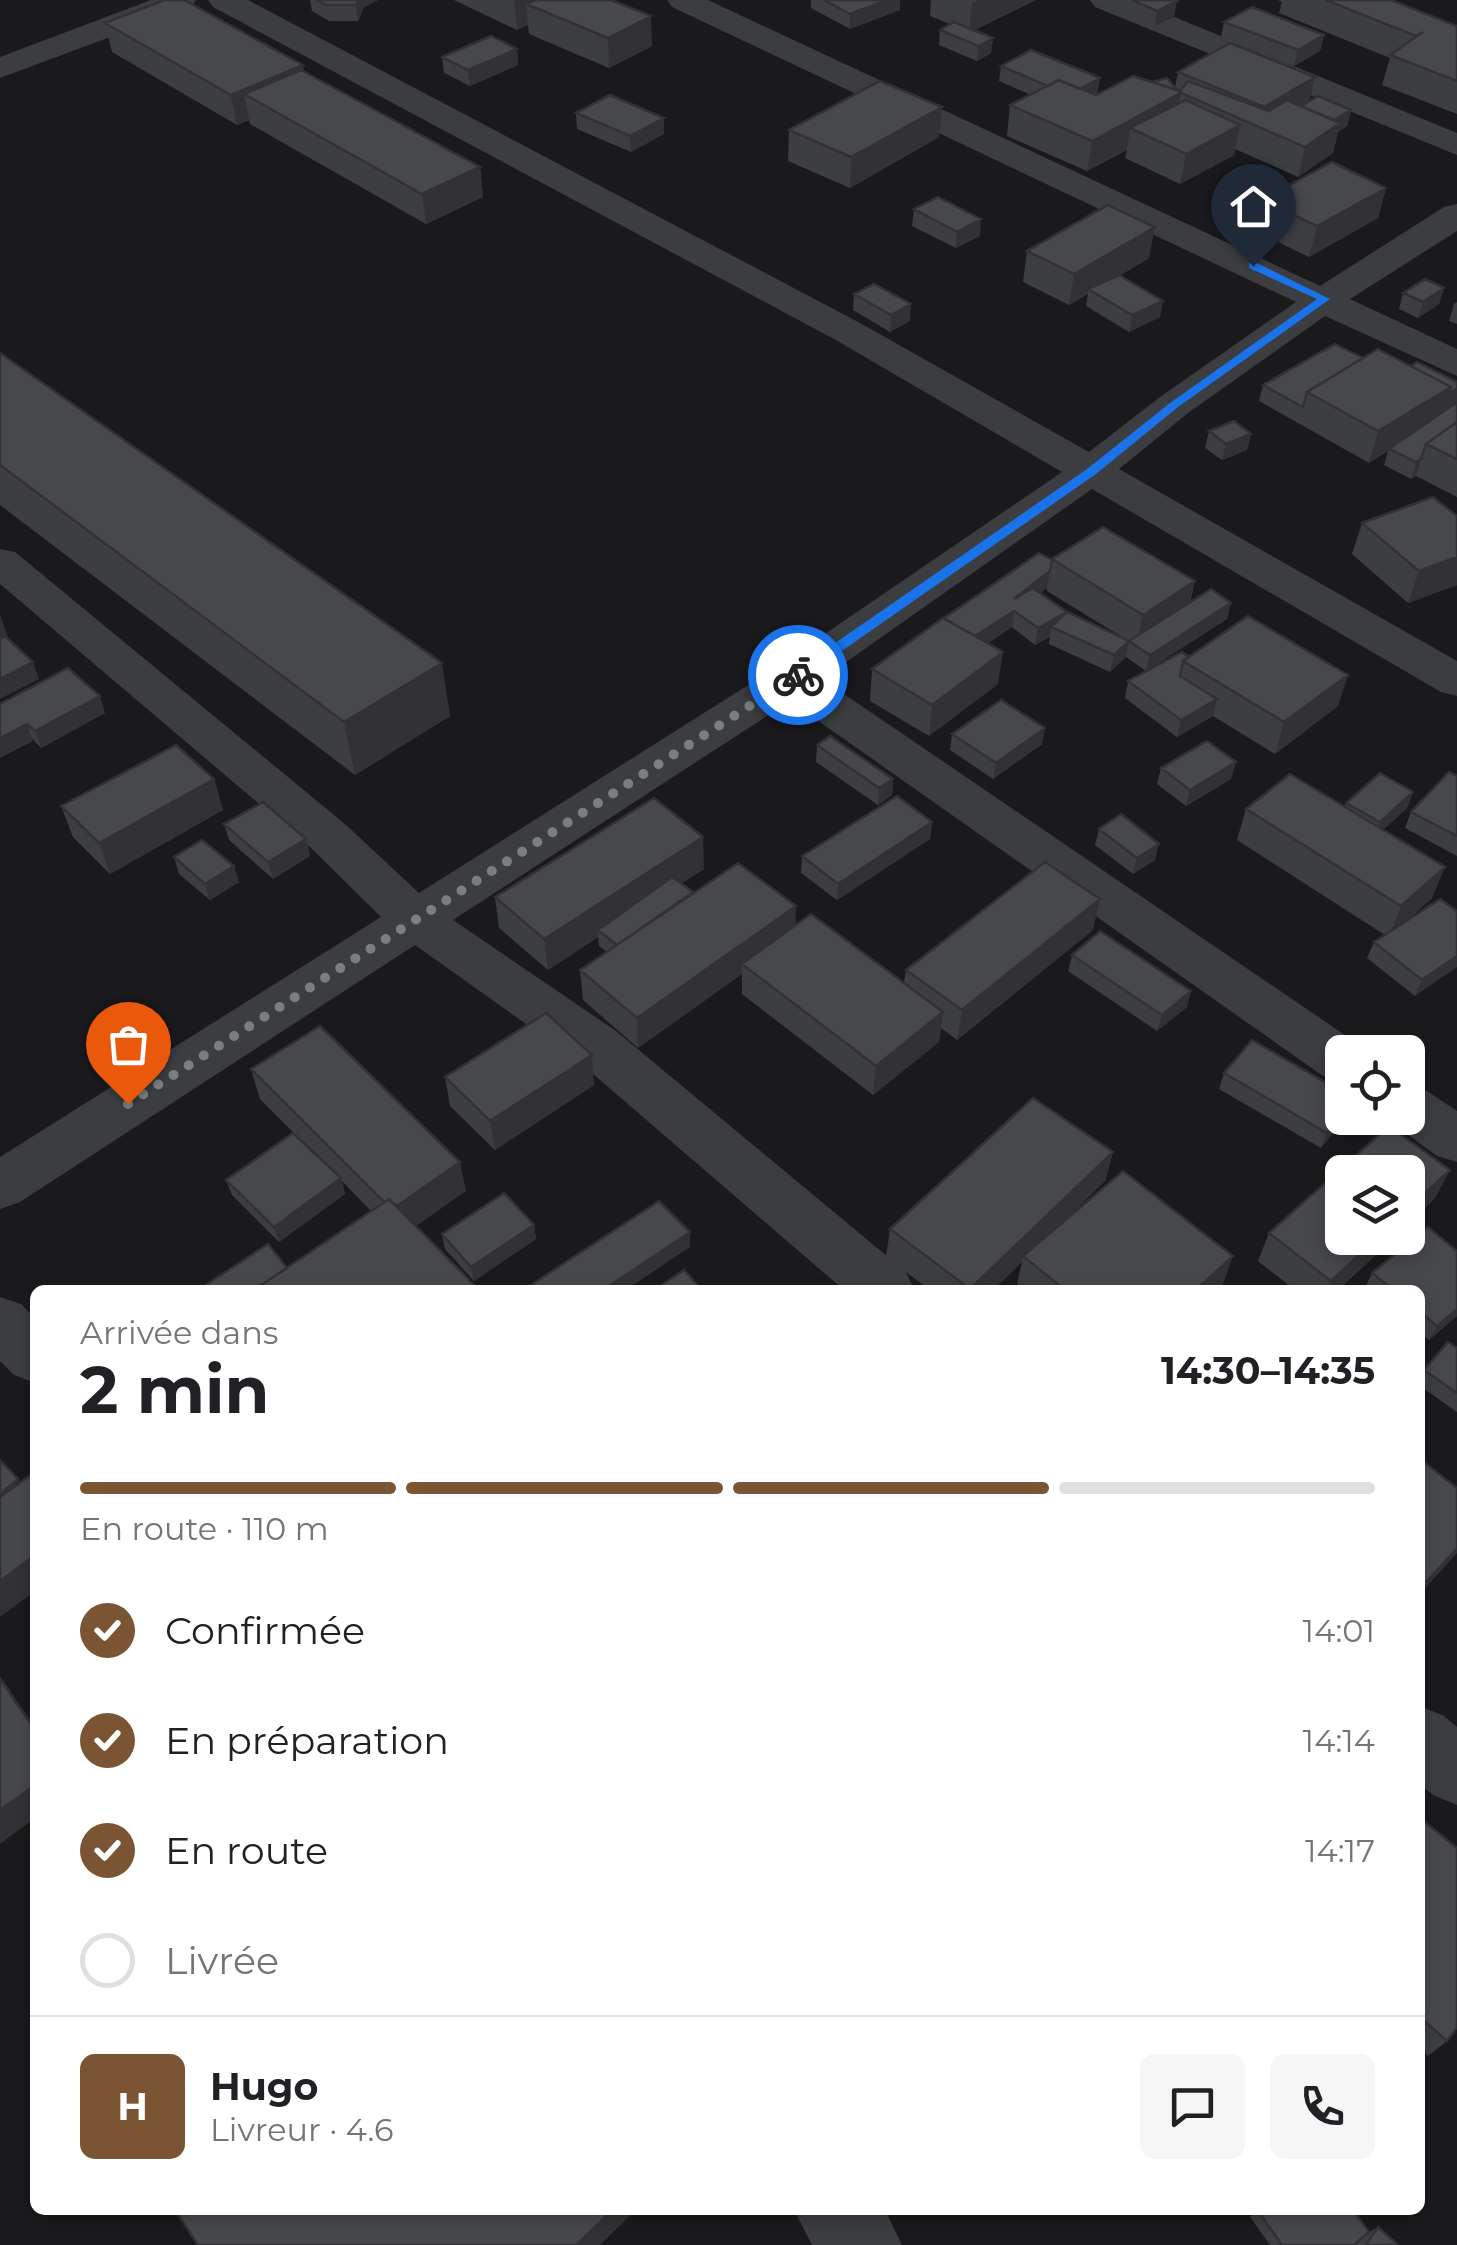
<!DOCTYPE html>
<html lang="fr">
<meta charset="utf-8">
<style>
:root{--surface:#fff;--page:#f6f6f6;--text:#202124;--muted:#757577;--line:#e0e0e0;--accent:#7a5433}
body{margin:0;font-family:Montserrat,sans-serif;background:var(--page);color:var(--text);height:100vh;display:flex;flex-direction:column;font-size:38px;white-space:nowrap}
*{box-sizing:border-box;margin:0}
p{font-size:32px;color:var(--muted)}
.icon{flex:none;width:55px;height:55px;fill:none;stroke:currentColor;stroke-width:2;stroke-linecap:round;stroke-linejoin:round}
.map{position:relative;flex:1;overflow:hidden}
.details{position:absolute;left:30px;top:1285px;width:1395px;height:930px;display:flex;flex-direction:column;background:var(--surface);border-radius:15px;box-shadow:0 5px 15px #0003}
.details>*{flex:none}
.buttons{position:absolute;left:1325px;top:1035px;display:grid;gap:20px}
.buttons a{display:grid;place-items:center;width:100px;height:100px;border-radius:15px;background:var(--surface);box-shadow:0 5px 15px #0003;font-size:50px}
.pin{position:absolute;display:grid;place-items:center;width:85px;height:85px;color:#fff;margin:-102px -42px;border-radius:50% 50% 50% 0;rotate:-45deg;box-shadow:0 0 10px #0007}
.pin .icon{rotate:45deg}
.courier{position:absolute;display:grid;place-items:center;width:100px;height:100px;margin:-50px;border:8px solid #1a73e8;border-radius:50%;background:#fff;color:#222;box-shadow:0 2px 12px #0007}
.summary em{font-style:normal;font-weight:700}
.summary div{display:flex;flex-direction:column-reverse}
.summary{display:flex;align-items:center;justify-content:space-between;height:170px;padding:0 50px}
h1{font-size:65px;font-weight:700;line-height:75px}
.bar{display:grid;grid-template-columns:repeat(4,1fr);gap:15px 10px;align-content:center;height:120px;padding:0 50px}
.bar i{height:12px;border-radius:8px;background:var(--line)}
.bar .current{background:var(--accent)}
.bar p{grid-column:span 4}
.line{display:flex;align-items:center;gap:25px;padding:0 50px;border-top:2px solid var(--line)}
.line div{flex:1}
.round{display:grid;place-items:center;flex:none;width:105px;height:105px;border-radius:15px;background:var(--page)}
ol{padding:0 50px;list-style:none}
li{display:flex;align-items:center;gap:30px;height:110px}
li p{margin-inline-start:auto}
li .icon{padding:10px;border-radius:50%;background:var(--accent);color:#fff;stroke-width:4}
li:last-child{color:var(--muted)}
li i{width:55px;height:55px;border:5px solid var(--line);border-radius:50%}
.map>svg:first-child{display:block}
</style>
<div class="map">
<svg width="1457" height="2245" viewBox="0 0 1457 2245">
<rect width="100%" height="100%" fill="#1a1a1c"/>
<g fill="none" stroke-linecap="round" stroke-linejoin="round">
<path fill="#3b3d41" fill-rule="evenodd" d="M151 0H196L191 7 0 78V57Z
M208 0H248L860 323 1089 452 1160 397 1296 302 672 7 667 0H708L1320 286 1444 207 1457 204V231L1350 299 1457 349V376L1325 316 1188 413 1119 469 1457 661V696L1441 692 1092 489 822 679 1361 1046 1364 1052H1342V1082L1323 1076 790 701 453 920 616 1031 906 1272 914 1290H844L578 1061 415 945 20 1202 0 1209V1157L381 917 311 848 0 584V549L15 552 345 824 419 893 775 668 1062 472 834 339 213 7Z
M1090 0H1133L1457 133V155L1095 7Z
M1408 1084 1427 1091 1457 1111V1162L1437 1156 1389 1121 1387 1118H1408Z
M0 1297 21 1304 35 1318V1383L14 1375 0 1361Z
M1420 1706 1444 1716 1457 1727V1805L1433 1795 1420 1784Z
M794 2210H885L902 2245H812Z"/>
</g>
<path fill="#3d3e41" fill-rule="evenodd" d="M310 0H378L364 7 358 21H329L312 11Z
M454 0H611L652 46 609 68 529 34 528 25 517 30Z
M811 0H900V10L850 29 811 8Z
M931 0H1036L974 30 993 38 991 53 977 61 939 45 940 30 950 24 930 16Z
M1093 0H1174V17L1155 26Z
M1278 0H1391L1457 26V114L1382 85 1390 58 1279 13 1282 2Z
M1224 22 1324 35 1320 51 1294 66 1221 37Z
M105 23 305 73 480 167 483 197 426 224 250 124 249 120 237 125 112 52Z
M517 49 518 65 470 86 444 73 442 57Z
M1001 66 1100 78 1097 94 1152 82 1175 87 1178 72 1315 77 1309 101 1351 110 1347 126 1338 132 1333 153 1298 177 1235 149 1234 155 1180 184 1125 158 1127 150 1087 171 1007 136 1010 105 1031 95 999 81Z
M942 107 939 137 850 188 788 161 789 130Z
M576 113 664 134 631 152 577 129Z
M1386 188 1378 218 1309 257 1255 231 1262 200Z
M914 209 980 236 956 248 912 226Z
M1027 251 1149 258 1119 276 1160 317 1129 332 1086 306 1088 294 1069 305 1023 282Z
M1444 288 1439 304 1418 318 1399 309 1403 293Z
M854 294 910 321 890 332 853 310Z
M1457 302V324L1449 321 1454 304Z
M0 353 450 716 355 775 0 505Z
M1363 358 1457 402 1443 412 1457 402V497L1416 476 1411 479 1384 465 1388 451 1369 463 1259 401 1263 385Z
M1209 431 1251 434 1247 450 1222 460 1205 448Z
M1457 516V585L1408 603 1352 554 1362 523Z
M1052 560 1195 581 1190 603 1227 619 1146 671 1126 657 1129 642 1126 657 1110 672 1049 644 1050 637 1035 645 1012 627 988 643 998 684 929 736 870 701 872 669ZM1047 588V591L1122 637 1067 612 1040 593Z
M1189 657 1338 706 1275 754 1213 716 1177 737 1125 698 1128 681Z
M0 704 105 713 41 748Z
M952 734 1042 744 993 779 950 750Z
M817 745 893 779 892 795 878 805 816 762Z
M1161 768 1231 779 1186 806 1157 784Z
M1457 776V856L1405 828 1411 812Z
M214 779 223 810 110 874 73 837 61 806Z
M1413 792 1407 808 1383 830 1432 898 1407 920 1457 911 1415 996 1367 958 1374 942 1385 935 1237 840 1246 809 1345 807 1346 803Z
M932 822 930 839 837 900 801 873 802 856Z
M224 824 306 839 310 856 273 879 229 840Z
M1099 829 1155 860 1133 874 1095 845Z
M174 857 239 882 210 900 179 874Z
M704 869 681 883 693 892 796 906 795 926 904 983 906 970 1093 930 957 1040 941 1028 939 1042 873 1095 742 994V974L638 1048 583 1000 580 970 607 952 599 946 598 937 548 970 499 928 495 897Z
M1072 955 1187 1007 1157 1031 1068 971Z
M251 1069 466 1191 287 1268 371 1211 342 1181 345 1194 279 1242 232 1195 226 1180 313 1152 260 1099Z
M1224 1073 1342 1118 1321 1148 1219 1089Z
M445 1077 594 1085 495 1150 450 1106Z
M1389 1126 1450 1170 1435 1198 1408 1225V1172H1342V1238H1394L1338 1290H1295L1258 1261 1269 1233Z
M1113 1152 1105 1181 1059 1226 1223 1284 1216 1290H1024L1017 1284 1022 1262 993 1290H930L886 1257 890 1229Z
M534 1225 536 1239 474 1281 445 1249 442 1234Z
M1457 1251V1316L1429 1340 1420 1333V1290H1368L1365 1288 1372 1273Z
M1457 1348V1412L1420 1386V1378L1424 1370Z
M1420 1818 1447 2041 1428 2056 1420 2049Z
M1258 2210H1353L1369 2232 1378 2227 1398 2245H1270L1250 2217Z"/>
<path fill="#323235" d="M358 0H378L364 7 358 21 356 5Z
M514 0H553L526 4 528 25 517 30Z
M887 0H900V10L850 29V14Z
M979 0H1036L969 33 972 3Z
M1177 1 1174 17 1155 26 1157 11Z
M651 16 652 46 609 68 608 38Z
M1324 35 1320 51 1294 66 1298 50Z
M993 38 991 53 977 61 978 46Z
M517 49 518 65 470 86 468 70Z
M303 65 309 95 244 94 249 120 237 125 231 95Z
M1315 77 1308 107 1260 127 1264 107Z
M1100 78 1097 94 1067 110 1069 95Z
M1181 93 1176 123 1130 128 1127 150 1087 171 1092 141Z
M942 107 939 137 850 188 851 157Z
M1351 110 1347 126 1338 132 1333 153 1298 177 1305 147 1321 128Z
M664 118V134L631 152 630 136Z
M1240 125 1234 155 1180 184 1186 154Z
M480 167 483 197 426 224 422 194Z
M1386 188 1378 218 1309 257 1317 226Z
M981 219 980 236 956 248 957 232Z
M1155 227 1149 258 1092 292 1088 289V294L1069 305 1074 274Z
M1444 288 1439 304 1418 318 1423 302Z
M1163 301 1160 317 1129 332 1132 315Z
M911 304 910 321 890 332 891 315Z
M1451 387 1457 389V402L1443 411 1440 419 1389 449 1388 451 1369 463 1378 431Z
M1251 434 1247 450 1222 460 1226 444Z
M1421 459 1416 476 1411 479 1416 462Z
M1457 557V585L1408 603 1419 571Z
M1050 571 1047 588 1016 612 1014 611 1012 627 969 656 971 639 1014 599Z
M1195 581 1187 612 1136 646 1143 615Z
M1231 603 1227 619 1146 671 1150 655Z
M1067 612 1051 627 1050 637 1035 645 1038 628Z
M0 615 11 646 0 652Z
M1129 641 1126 657 1110 672 1114 655Z
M1003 652 998 684 929 736 932 705Z
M33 662 39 679 0 699V679Z
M442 663 450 716 355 775 344 722Z
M1348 675 1338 706 1275 754 1284 722Z
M100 696 105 713 41 748 35 731Z
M1217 699 1213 716 1177 737 1181 720Z
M27 724 33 741 0 758V738Z
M1045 728 1042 744 993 779 996 763Z
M1236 762 1231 779 1186 806 1190 790Z
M214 779 223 810 110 874 99 843Z
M893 779 892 795 878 805 879 788Z
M1413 792 1407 808 1374 838 1380 822Z
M932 822 930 839 837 900 838 884Z
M703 837 704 869 603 934 598 930V937L548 970 544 939Z
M306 839 310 856 273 879 268 862Z
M1159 844 1155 860 1133 874 1137 858Z
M234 866 239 882 210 900 205 884Z
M1445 867 1432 898 1389 937 1401 906Z
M1100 899 1093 930 957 1040 962 1010Z
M796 906 795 937 742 964V974L638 1048 637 1018Z
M1457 956V967L1415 996 1422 980Z
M1191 991 1187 1007 1157 1031 1162 1015Z
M943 1012 939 1042 873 1095 876 1066Z
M592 1055 594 1085 495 1150 490 1121Z
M1342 1114V1118H1346L1321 1148 1327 1133Z
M1113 1152 1105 1181 1026 1258 1023 1256 1022 1262 993 1290H970Z
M460 1162 466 1191 399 1238 392 1210Z
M1450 1170 1435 1198 1408 1225V1209Z
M341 1178 345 1194 279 1242 274 1227Z
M534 1225 536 1239 474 1281 471 1267Z
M690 1232V1247L626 1290H603Z
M1377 1238H1394L1338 1290H1327L1331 1281Z
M1233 1256 1223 1284 1216 1290H1196Z
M1457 1309V1316L1429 1340 1437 1326Z
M18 1479 34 1504 0 1533V1494Z
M1457 1548V1553L1420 1594V1589Z
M35 1555V1591L0 1617V1581Z
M0 1676 35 1727V1730L0 1679Z
M35 1785V1818L0 1844V1810Z
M613 2210H636L600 2245H576Z"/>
<path fill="#47484c" stroke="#323235" stroke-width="2.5" d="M164 0H184L303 65 231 95 105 23Z
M317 0H358L356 5H326Z
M536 0H611L651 16 608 38 526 4Z
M824 0H887L850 14Z
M1132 0H1174L1177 1 1157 11Z
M1326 0H1391L1457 26V81L1390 55 1423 32 1416 36Z
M1252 7 1324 35 1298 50 1224 22Z
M954 22 993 38 978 46 940 30Z
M491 36 517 49 468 70 442 57Z
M1230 43 1315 77 1264 107 1178 72Z
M1031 50 1100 78 1080 89 1059 80 1048 86 1001 66Z
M301 70 480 167 422 194 244 94Z
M1133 76 1180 91 1188 81 1269 111 1287 100 1340 123 1305 147 1181 93 1092 141 1010 105 1059 80 1096 95Z
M1167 78 1177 90 1152 82Z
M880 81 942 107 851 157 789 130Z
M610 95 664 118 630 136 576 113Z
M1318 96 1351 110 1334 120 1301 106Z
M1186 100 1240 125 1186 154 1130 128Z
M1332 162 1386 188 1317 226 1262 200Z
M938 197 981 219 957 232 914 209Z
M1108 205 1155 227 1074 274 1027 251Z
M1119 275 1163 301 1132 315 1088 289Z
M1425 279 1444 288 1423 302 1403 293Z
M874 284 911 304 891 315 854 294Z
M1335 344 1363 358 1307 392 1303 407 1263 385Z
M1378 349 1451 387 1378 431 1307 392Z
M0 353 442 663 344 722 0 465Z
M1417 362 1457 382V389L1448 394 1451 387 1411 366Z
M1457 402V422L1426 444 1421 459 1416 462 1389 449Z
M1234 421 1251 434 1226 444 1209 431Z
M1457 422V459L1426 444Z
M1433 497 1457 516V557L1419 571 1362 523Z
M1103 527 1195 581 1143 615 1052 559Z
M1039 553 1052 560 1050 571 1014 599 1033 588 1067 612 1129 641 1114 655 1051 627 1067 612 1038 628 1014 611 975 636 944 618Z
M1211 589 1231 603 1150 655 1129 641Z
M1248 616 1348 675 1284 722 1183 661Z
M943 618 1003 652 932 705 872 669Z
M5 636 33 662 0 679V639Z
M1182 652 1189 657 1183 661 1180 676 1217 699 1181 720 1128 681Z
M68 668 100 696 35 731 27 724 0 738V704Z
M1001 700 1045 728 996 763 952 734Z
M830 736 893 779 879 788 817 745Z
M1207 741 1236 762 1190 790 1161 768Z
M176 745 214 779 99 843 61 806Z
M1449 772 1457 776V836L1411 812Z
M1380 773 1413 792 1380 822 1346 803Z
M1290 774 1445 867 1401 906 1246 809Z
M897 796 932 822 838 884 802 856Z
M654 798 703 837 544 939 495 897Z
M263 802 306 839 268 862 224 824Z
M1121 814 1159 844 1137 858 1099 829Z
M202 840 234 866 205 884 174 857Z
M1045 862 1100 899 962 1010 906 970Z
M738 863 796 906 637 1018 580 970Z
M672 877 693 892 617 945 598 930Z
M1440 899 1457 911V956L1422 980 1374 942Z
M811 914 943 1012 876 1066 742 964Z
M1100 931 1191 991 1162 1015 1072 955Z
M546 1013 592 1055 490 1121 445 1077Z
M320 1026 460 1162 397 1206 389 1199 384 1202 251 1069Z
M1252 1040 1342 1092V1114L1327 1133 1224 1073Z
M1033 1098 1113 1152 970 1289 890 1229Z
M1389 1126 1450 1170 1408 1209V1172H1342V1238H1377L1331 1281 1269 1233Z
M293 1133 341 1178 274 1227 226 1180Z
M1123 1171 1233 1256 1196 1290H1065L1023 1256Z
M504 1193 534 1225 471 1267 442 1234Z
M389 1199 479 1290H254Z
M659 1201 690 1232 603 1290H535L531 1285Z
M1428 1227 1457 1251V1309L1437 1326 1420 1312V1290H1393L1372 1273Z
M268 1244 287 1268 254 1290H198Z
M684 1270 702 1290H654Z
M1448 1342 1457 1348V1393L1424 1370Z
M1420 1459 1457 1488V1548L1420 1589Z
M0 1460 18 1479 0 1494Z
M35 1472V1555L0 1581V1497Z
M0 1679 35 1730V1785L0 1810Z
M1420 1818 1457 1848V2027L1447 2041 1420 2017Z
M175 2210H613L576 2245H198Z
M1259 2210H1353L1369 2232 1354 2245H1282L1258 2211Z
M1378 2227 1398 2245H1366Z"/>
<path fill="#1a73e8" d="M1249 263H1257L1330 299 1178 407 1096 474 803 678H793V672L1087 469 1170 403 1317 299 1249 268Z"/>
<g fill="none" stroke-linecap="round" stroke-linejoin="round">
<path stroke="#7a7e83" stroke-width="10" stroke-dasharray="0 18" d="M128 1104 798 675"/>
</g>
</svg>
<div class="buttons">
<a><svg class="icon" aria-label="locate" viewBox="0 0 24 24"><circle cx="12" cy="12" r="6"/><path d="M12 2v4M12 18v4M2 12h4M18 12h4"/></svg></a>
<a><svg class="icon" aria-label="layers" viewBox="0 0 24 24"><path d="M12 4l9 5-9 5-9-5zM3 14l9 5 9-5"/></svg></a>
</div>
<div class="pin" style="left:128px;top:1104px;background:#ea580c"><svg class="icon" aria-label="bag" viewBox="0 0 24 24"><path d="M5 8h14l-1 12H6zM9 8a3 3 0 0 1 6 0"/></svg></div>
<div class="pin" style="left:1253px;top:266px;background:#1f2937"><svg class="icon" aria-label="home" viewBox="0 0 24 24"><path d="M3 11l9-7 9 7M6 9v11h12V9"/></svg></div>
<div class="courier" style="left:798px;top:675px"><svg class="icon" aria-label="bike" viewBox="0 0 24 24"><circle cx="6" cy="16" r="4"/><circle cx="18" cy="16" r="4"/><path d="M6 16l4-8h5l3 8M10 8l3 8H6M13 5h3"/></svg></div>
<section class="details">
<div class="summary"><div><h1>2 min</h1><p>Arrivée dans</p></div><em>14:30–14:35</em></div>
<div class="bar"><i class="current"></i><i class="current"></i><i class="current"></i><i></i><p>En route · 110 m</p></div>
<ol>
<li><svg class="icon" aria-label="check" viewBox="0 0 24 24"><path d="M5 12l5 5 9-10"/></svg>Confirmée<p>14:01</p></li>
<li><svg class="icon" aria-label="check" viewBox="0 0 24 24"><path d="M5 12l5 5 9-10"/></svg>En préparation<p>14:14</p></li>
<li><svg class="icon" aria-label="check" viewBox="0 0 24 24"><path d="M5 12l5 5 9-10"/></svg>En route<p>14:17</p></li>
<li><i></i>Livrée</li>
</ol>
<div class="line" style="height:180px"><b class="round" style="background:var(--accent);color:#fff">H</b><div><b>Hugo</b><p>Livreur · 4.6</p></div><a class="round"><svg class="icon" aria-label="chat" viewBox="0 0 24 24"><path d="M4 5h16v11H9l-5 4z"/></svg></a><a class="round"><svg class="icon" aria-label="phone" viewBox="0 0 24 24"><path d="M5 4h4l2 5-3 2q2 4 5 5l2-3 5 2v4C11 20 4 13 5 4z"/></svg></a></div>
</section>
</div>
